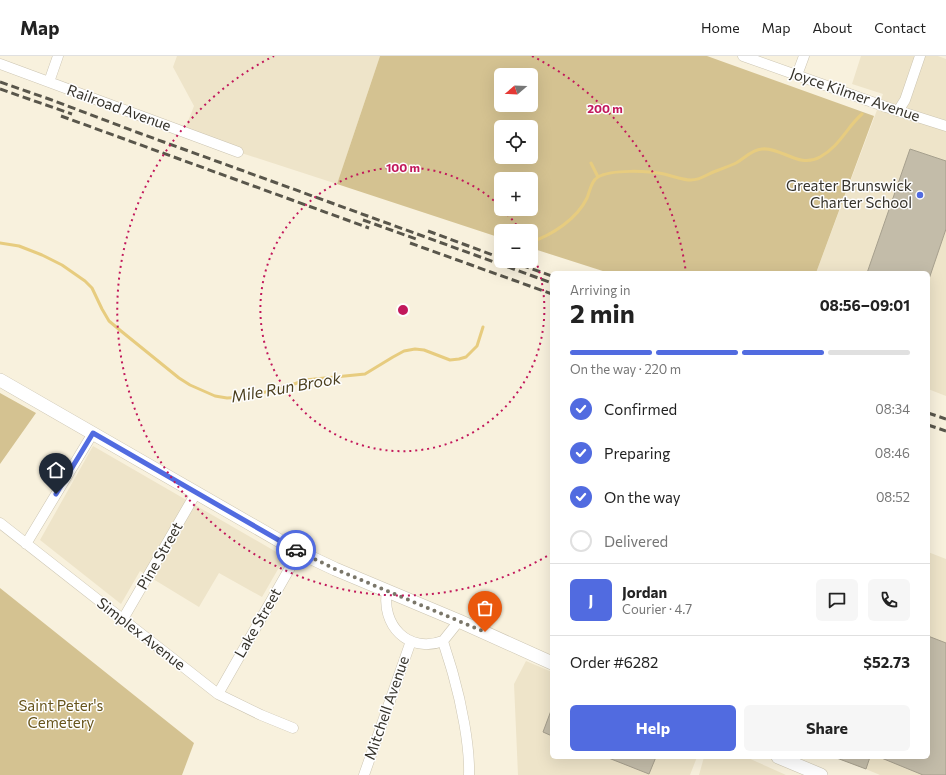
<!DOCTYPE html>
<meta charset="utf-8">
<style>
:root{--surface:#fff;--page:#f6f6f6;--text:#222;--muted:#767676;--line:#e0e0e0;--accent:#516be0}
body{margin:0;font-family:Commissioner,sans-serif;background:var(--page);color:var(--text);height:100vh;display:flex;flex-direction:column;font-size:15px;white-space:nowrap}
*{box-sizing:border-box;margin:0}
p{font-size:13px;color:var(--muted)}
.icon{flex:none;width:22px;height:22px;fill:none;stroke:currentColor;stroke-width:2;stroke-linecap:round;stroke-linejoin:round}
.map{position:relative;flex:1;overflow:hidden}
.details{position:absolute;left:550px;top:215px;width:380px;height:488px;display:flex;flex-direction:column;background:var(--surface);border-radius:6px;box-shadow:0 4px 16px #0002}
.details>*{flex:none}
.needle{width:26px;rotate:251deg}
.buttons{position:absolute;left:494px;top:12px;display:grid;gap:8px}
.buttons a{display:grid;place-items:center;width:44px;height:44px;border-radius:6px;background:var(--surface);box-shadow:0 4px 16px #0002;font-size:20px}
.pin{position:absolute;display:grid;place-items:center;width:34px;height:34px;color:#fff;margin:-41px -17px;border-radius:50% 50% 50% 0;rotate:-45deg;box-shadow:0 0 4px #0007}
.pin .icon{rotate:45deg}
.courier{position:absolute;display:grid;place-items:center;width:40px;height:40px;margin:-20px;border:3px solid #516be0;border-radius:50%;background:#fff;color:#222;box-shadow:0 1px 5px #0007}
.headline em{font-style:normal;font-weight:700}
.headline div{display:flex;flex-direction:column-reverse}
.headline{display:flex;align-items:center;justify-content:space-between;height:68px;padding:0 20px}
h1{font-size:26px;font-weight:700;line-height:30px}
.bar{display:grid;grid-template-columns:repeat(4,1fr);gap:6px 4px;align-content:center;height:48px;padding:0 20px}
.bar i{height:5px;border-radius:3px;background:var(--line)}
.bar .current{background:var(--accent)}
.bar p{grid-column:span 4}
.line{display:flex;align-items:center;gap:10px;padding:0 20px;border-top:1px solid var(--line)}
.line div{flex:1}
.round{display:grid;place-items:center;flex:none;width:42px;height:42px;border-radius:6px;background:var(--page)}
ol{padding:0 20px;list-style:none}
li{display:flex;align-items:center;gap:12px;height:44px}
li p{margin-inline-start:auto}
li .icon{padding:4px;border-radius:50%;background:var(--accent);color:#fff;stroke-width:4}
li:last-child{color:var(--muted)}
li i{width:22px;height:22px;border:2px solid var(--line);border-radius:50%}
.action{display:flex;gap:8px;margin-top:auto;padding:8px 20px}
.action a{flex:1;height:46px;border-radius:6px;background:var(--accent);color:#fff;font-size:16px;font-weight:700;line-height:46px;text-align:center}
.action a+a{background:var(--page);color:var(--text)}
header{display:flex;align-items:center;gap:24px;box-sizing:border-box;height:56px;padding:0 20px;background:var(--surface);border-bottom:1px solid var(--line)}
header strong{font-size:19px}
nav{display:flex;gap:22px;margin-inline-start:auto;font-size:14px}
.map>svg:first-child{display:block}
</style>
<header>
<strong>Map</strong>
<nav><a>Home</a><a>Map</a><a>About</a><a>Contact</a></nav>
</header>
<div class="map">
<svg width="946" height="719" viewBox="0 0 946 719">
<rect width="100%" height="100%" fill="#f8f1dd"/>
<path fill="#eee4c9" d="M177 0H380L337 128 183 78 194 50 173 11Z
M861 0H938L946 3V340L928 333V217H816L883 38 852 28Z
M93 390 285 501 262 541 219 517 199 551 140 515 121 548 40 484Z
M928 496 946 503V719H880L837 701H928Z
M526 605 552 616V701H697L690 719H518L514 628Z
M704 701H746L786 719H699Z"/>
<path fill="#d4c291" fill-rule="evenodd" d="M380 0H707L874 60 816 217H609L531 192V175H501V182L337 128ZM501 19H531V49H501ZM501 71H531V101H501ZM501 123H531V153H501Z
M0 337 36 357 0 408Z
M0 532 194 687 182 719H0Z"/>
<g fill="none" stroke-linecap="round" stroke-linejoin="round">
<path stroke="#e7cc7f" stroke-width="3" d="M591 107 598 121
M531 186C552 179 577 163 587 142 590 135 591 125 598 121 612 113 649 115 664 118 673 120 682 124 691 124 701 124 707 118 716 115 723 112 730 110 736 107 745 102 751 94 762 93 782 91 799 113 820 101 839 91 847 71 862 58
M0 187 19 190 42 199 62 209 85 225 92 232 102 253 109 265 121 275 179 322 190 329 215 340 227 342 245 341 286 331 305 324 365 318 393 301 404 295 415 293 424 294 450 304 459 303 466 301 477 290 483 271"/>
</g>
<path fill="#c3bca9" stroke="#a69f8d" d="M910 93 946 105V173L928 226V217H867Z
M928 580 946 587V719H923L879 701H928Z
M552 652V680L543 676Z
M606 701H656L649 718Z
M834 701H870L866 713Z"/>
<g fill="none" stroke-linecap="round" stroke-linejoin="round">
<g stroke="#ccc5b2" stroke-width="11">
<path id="minor" d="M743 0 886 51 946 70
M0 8 238 96
M797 19 804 0
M49 26 58 0
M898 55 905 44 920 0
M0 467 218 638 261 659 293 672
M26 488 93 377
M387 535C381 569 408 598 443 585L459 565
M123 563 196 437
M443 585C446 596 450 607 453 618 461 646 470 690 469 719
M218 638 299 496
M364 719 411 585"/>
</g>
<g stroke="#ccc5b2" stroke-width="14">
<path id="tertiary" d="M0 324 299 496 335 513 459 565 552 607
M778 701 821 719"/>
</g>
<use href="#minor" stroke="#fff" stroke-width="10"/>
<use href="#tertiary" stroke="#fff" stroke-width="13"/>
<path stroke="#59564b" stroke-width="3" stroke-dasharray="8 4" stroke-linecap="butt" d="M0 26 49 43 139 77 552 227
M0 33 72 58
M61 60 369 172
M363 164 419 184
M428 175 501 202
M410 187 552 238
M510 205 552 220
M928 357 946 363
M928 369 946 375"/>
</g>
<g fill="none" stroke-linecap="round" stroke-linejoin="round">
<path stroke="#7a7669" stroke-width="4" stroke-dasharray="0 7.2" d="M296 494 335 513 485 576"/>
<path stroke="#516be0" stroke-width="5" d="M56 438 93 377 296 494"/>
</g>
<g fill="none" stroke="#c2185b" stroke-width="2" stroke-dasharray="2 4">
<path d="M503 154A142 142 0 0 1 521 175M531 193A142 142 0 1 1 501 151"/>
<path d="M552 497A285 285 0 1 1 274 0M532 0A285 285 0 0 1 686 217"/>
</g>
<circle fill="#516be0" stroke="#fefefe" stroke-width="1.5" cx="920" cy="139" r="4"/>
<g text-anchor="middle" stroke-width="3" stroke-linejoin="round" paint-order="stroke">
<g font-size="15" fill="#36332b" stroke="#fefefe">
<text transform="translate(855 39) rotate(19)" y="5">Joyce Kilmer Avenue</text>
<text transform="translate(119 52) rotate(20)" y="5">Railroad Avenue</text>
<text transform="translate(160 500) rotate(-60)" y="5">Pine Street</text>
<text transform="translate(258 567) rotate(-60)" y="5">Lake Street</text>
<text transform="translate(141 578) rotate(38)" y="5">Simplex Avenue</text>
<text transform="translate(387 652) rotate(-71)" y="5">Mitchell Avenue</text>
</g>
<g font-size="15" fill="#36332b" stroke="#fefefe" text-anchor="end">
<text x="912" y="135">Greater Brunswick<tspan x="912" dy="17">Charter School</tspan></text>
</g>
<g font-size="15" fill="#67541b" stroke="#fefefe">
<text x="61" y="655">Saint Peter's<tspan x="61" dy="17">Cemetery</tspan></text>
</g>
<g font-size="16" font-style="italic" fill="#4b3f1e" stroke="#fefefe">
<text transform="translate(286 331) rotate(-10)" y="6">Mile Run Brook</text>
</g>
</g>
<circle cx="403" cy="254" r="6" fill="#c2185b" stroke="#fefefe" stroke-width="2"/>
<g font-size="12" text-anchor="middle" font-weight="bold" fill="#c2185b" stroke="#fefefe" stroke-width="3" stroke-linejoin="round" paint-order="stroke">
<text x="605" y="57">200 m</text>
<text x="403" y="116">100 m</text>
</g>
</svg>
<div class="buttons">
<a><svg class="needle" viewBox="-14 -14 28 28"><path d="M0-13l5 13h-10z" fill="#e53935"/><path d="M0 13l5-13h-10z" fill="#767676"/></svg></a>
<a><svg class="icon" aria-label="locate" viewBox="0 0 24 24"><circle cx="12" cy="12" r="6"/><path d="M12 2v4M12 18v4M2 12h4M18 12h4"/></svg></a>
<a>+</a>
<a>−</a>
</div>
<div class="pin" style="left:485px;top:576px;background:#ea580c"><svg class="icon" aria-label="bag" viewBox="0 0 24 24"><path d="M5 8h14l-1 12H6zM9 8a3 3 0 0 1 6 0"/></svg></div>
<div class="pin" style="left:56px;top:438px;background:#1f2937"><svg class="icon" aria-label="home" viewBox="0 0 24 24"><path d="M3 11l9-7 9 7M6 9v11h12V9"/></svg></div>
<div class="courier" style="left:296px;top:494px"><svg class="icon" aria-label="car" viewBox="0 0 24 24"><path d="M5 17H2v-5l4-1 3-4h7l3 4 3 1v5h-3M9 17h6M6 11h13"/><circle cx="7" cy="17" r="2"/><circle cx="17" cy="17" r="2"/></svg></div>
<section class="details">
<div class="headline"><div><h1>2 min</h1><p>Arriving in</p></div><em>08:56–09:01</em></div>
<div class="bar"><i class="current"></i><i class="current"></i><i class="current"></i><i></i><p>On the way · 220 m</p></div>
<ol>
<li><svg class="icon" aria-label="check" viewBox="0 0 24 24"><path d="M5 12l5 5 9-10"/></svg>Confirmed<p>08:34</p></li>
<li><svg class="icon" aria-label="check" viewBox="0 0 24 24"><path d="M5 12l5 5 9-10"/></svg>Preparing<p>08:46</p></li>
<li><svg class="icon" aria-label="check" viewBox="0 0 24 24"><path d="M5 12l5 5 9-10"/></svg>On the way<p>08:52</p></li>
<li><i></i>Delivered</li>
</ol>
<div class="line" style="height:72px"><b class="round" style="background:var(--accent);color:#fff">J</b><div><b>Jordan</b><p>Courier · 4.7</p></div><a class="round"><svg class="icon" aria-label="chat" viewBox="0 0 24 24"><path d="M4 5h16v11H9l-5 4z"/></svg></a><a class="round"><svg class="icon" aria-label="phone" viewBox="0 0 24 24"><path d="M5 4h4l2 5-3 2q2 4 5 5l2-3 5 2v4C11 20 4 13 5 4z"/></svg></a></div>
<div class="line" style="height:52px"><div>Order #6282</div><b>$52.73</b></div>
<div class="action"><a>Help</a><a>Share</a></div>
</section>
</div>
